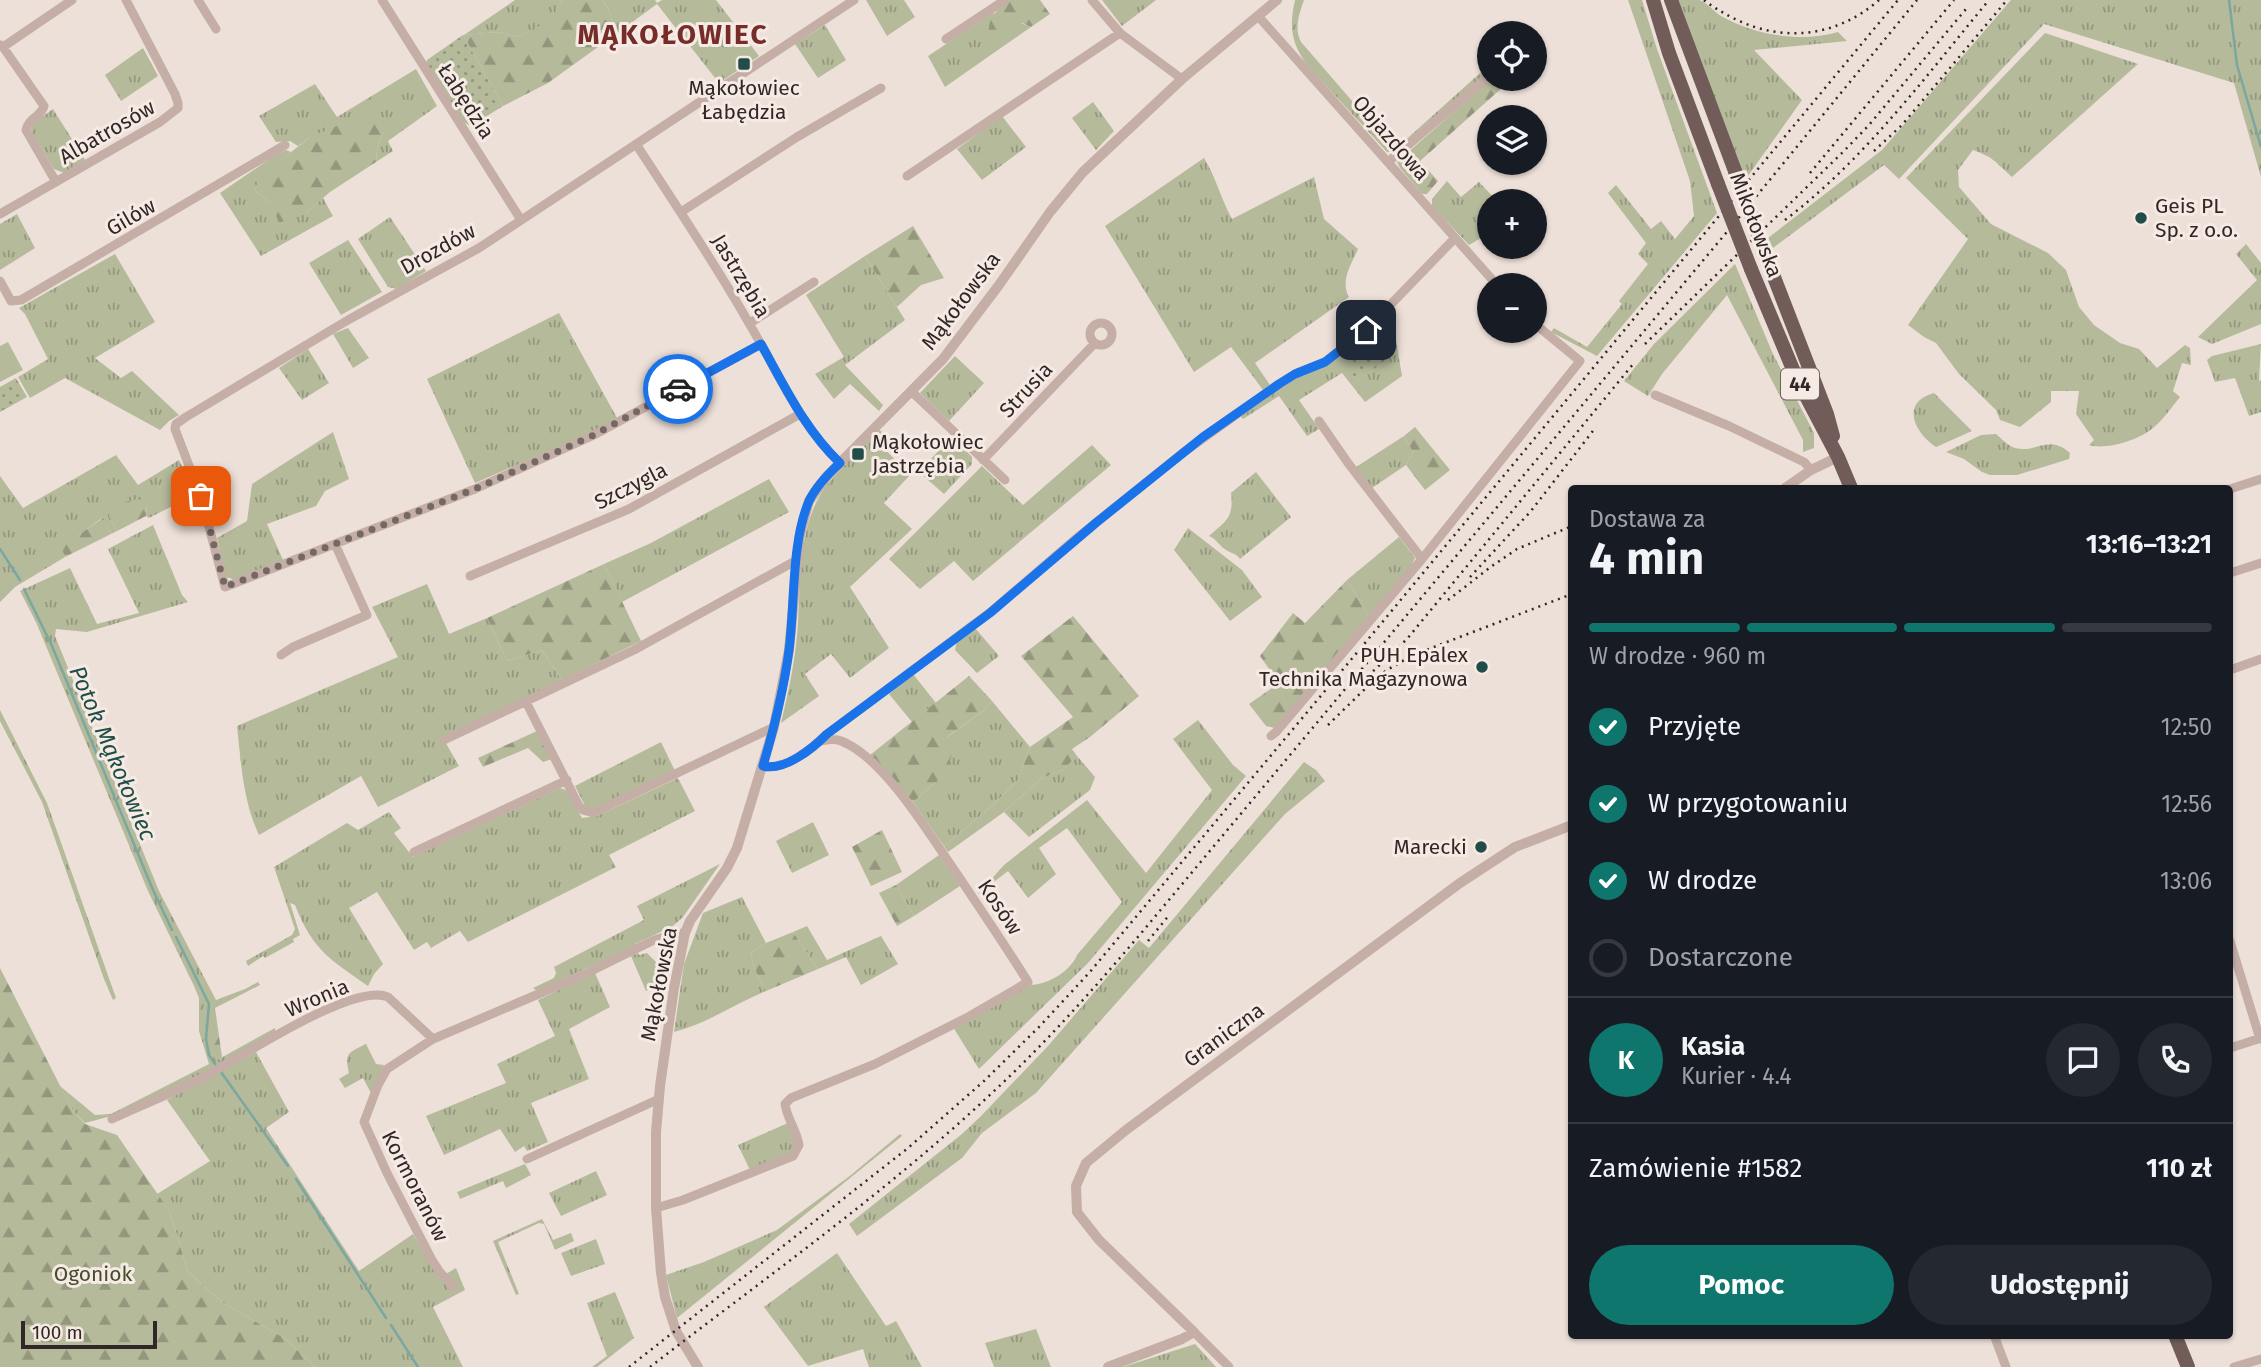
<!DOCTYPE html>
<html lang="pl">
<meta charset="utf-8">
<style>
:root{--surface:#171b24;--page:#242831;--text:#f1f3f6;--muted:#9ea1a6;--line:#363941;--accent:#0f766e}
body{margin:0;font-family:"Fira Sans",sans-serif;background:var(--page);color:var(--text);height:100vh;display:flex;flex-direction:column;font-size:26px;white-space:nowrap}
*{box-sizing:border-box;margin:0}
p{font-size:23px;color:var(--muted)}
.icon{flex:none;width:38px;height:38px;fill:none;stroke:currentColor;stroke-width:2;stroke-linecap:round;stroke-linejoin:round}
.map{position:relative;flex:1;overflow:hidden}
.sheet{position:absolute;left:1568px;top:485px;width:665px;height:854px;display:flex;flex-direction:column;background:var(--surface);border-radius:7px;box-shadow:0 2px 5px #0004}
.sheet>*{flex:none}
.controls{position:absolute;left:1477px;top:21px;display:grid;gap:14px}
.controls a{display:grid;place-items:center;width:70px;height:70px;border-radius:50%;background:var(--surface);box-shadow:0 2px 5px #0004;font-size:35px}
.scale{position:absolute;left:21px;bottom:18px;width:136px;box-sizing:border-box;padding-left:7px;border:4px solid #312726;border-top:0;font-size:19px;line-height:24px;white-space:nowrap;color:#312726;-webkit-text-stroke:5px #f6eae4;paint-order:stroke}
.pin{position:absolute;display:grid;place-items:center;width:60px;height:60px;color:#fff;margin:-30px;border-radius:14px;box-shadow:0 4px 10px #0006}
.courier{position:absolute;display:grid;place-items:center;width:70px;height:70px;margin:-35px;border:5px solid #1a73e8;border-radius:50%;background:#fff;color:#222;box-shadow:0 2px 9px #0007}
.summary em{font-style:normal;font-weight:700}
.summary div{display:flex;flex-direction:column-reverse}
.summary{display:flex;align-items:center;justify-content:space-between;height:119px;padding:0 21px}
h1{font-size:46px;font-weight:700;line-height:52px}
.bar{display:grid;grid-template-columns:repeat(4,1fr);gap:10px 7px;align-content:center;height:84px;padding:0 21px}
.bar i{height:9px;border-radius:5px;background:var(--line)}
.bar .selected{background:var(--accent)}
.bar p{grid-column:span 4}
.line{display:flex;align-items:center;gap:18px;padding:0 21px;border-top:2px solid var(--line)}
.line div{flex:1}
.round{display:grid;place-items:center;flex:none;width:74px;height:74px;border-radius:37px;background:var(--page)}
ol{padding:0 21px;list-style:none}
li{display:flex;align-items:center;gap:21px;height:77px}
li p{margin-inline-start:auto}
li .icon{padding:7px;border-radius:50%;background:var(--accent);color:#fff;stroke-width:4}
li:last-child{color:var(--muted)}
li i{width:38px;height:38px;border:4px solid var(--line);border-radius:50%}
.primary-button{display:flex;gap:14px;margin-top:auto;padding:14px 21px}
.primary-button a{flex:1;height:80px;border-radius:42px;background:var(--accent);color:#fff;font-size:28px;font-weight:700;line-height:80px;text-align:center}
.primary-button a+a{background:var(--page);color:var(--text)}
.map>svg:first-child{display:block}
</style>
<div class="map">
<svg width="2261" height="1367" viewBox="0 0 2261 1367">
<defs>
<pattern id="grass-tufts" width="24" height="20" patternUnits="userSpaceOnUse" patternTransform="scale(1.75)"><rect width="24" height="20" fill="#b5ba9b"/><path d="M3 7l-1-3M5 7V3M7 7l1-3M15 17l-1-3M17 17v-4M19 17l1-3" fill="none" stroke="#94977e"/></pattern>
<pattern id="forest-firs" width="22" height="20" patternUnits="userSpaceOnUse" patternTransform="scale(1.75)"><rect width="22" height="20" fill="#b5ba9b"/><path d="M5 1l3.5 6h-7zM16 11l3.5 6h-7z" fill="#94977e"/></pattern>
<pattern id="park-dots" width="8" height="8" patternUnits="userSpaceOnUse" patternTransform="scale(1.75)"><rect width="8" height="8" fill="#b5ba9b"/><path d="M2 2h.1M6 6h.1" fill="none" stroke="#94977e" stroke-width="1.8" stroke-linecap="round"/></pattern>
</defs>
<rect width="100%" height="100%" fill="#ede0d8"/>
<path fill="url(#grass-tufts)" d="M515 0H562L551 21 518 37 497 32 464 35Z
M602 0H655L657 3 662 0H716L759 56 719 83 657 4 616 34 609 10Z
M866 0H904L915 17 887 36Z
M1102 0H1156L1122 26Z
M1295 0H1304C1299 14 1294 29 1301 42L1392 147 1400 145 1489 65V71L1394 151 1387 152 1307 65C1291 42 1289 27 1295 0Z
M1628 0H1642L1657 49 1717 213 1597 356 1551 332 1554 328 1587 347 1622 304 1619 301 1648 264 1638 254 1646 243 1608 193 1616 185 1651 229 1661 221 1675 239 1694 216 1690 181Z
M1677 0C1683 0 1693 0 1699 0 1707 2 1714 12 1721 16 1755 35 1800 43 1838 32L1847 41 1754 50 1802 100 1745 180Z
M2011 0H2261V177L2234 83 2044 24 1899 179 1884 165 1773 248 1768 238 1882 150Z
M993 13 1031 27 945 87 928 56Z
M825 25 846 60 818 78 795 44Z
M2045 33 2138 64 2012 177C1995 162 1995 158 1973 150L1958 170 1959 187 1991 224 2048 253 2066 270 2079 307 2094 325 2120 343 2139 349 2157 368 2185 345 2190 348 2191 365 2182 363 2173 391 2180 397C2171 408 2161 423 2149 431 2135 441 2105 450 2089 445L2094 440 2076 414 2079 391H2051V402L2020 427 2000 420 1996 410 1959 374 1936 343 1924 337 1908 325 1968 239 1906 178Z
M143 48 158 76 121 101 105 75Z
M416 69 437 106 388 141 393 151 376 162 377 150 384 131 310 137 298 146 290 141 276 142 259 116 315 84 337 117Z
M1093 102 1114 131 1096 150 1072 118Z
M53 109 85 160 64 173 54 169 31 131 32 124Z
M1002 116 1026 147 982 180 957 149Z
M286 150 291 152 262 176 254 190 271 203 306 213 323 198 333 216 261 256 220 193 274 156Z
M1204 158C1216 177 1221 199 1232 219L1314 177 1324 219 1358 249C1351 265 1340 281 1349 297L1255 363 1270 385 1263 390 1231 347 1194 372 1105 226Z
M1447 181 1461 197 1479 182 1497 201H1489V229L1481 238 1469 245 1432 206V199Z
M17 214 35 248 0 270V224Z
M390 217 426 271 397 289 388 287 358 239Z
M348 240 382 292 341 315 309 263Z
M2246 244 2261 263V324L2212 344 2198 337 2257 280 2236 254Z
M115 254 155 322 95 358 121 378 132 371 179 415 169 421 160 430 65 378 30 398 18 377 48 359 25 314 19 308Z
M865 256 905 320 845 365 883 405 879 411 850 384 834 399 815 374 844 357 806 295Z
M1735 264 1773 354 1814 433V448L1803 452V440L1727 295 1662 374 1648 396 1624 381 1654 344Z
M559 313 617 418 586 435 475 483 427 379Z
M348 328 369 358 353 368 333 334Z
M2261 344 2259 381 2261 380V412L2249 416 2235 378 2215 382 2207 360 2212 356Z
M308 349 329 383 302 400 279 368Z
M1346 350 1353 384 1398 352 1402 376 1365 402 1342 373 1299 400 1319 429 1307 436 1279 396 1243 419 1240 415 1280 385Z
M955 356 984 383 949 421 920 393Z
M1934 393 1972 431 1936 447C1914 433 1900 402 1934 393Z
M879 430 884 433 877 441 910 475 884 503 912 529 850 587 889 648 850 678 831 654 805 674 819 696 781 723C789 690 796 657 798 623 801 581 798 536 819 497 827 482 841 469 853 456L857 459 864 451 862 448Z
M333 432 349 479 325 491 316 506 267 524 283 560 236 580 226 577 217 538 247 521 252 484Z
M1996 434C2001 438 2008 446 2015 448 2036 454 2048 433 2070 453L2069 459 2017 475H1990L1982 472 1964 459 1946 452 1981 435Z
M952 436 972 457V464L944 494 919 472Z
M1404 436 1413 452 1406 465 1372 488 1356 467Z
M1092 445 1111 465 973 581 954 561 920 589 889 559 982 466 1023 505Z
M116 455 138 485 179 460 194 491V495L149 518 146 516 147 504 109 516 117 531 111 534 102 518 62 547 65 557 15 587 0 602V476L23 508Z
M1256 472 1291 517 1240 559C1236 553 1232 554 1226 550 1219 546 1217 539 1209 536 1226 521 1234 518 1231 493Z
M769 479 789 512 622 602 604 564 651 543Z
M153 525 182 595 188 602 87 632 56 629 55 636 159 891 216 1000 245 989 258 982 260 985 215 1008H207L217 1060 275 1028V1032C218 1065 149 1109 85 1123L73 1111 60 1086 95 1115 111 1114 209 1064 199 1031V998L194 986 148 891 36 622 20 591 70 568 97 624 139 613 108 549Z
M1188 528 1242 570 1262 597 1230 621 1174 550Z
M1399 537 1415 558 1411 566 1369 617 1347 580Z
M427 584 449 634 487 618 507 661 542 650 562 680 443 738 459 766 378 807 361 776 259 835C243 801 241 763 237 726L398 657 372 607Z
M975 628 999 656 977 673 955 650 957 641Z
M913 674 936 703 912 722 889 694Z
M992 701 1030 747 1018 780 992 806 944 846 913 802 945 774 946 738 983 711Z
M0 710 47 803 116 998 113 1000 104 979 42 802 0 721Z
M1198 720 1233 765 1246 776 1088 963 979 1069 953 1027 1029 985C1047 985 1070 972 1077 955L1122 902 1067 828 1039 848 1056 874 1028 898 1008 871 977 895 1004 865 1087 800 1146 873 1212 790 1173 739Z
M661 742 675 771 591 810 585 806 575 786Z
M1077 756 1095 777 1090 790 1029 837 1004 812 1042 778 1063 770Z
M1304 762 1316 770 1325 781 1285 814 1036 1093 982 1133 962 1158 857 1236 849 1224 962 1134 981 1116 1048 1046 1139 940 1149 948Z
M678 778 695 811 609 855 616 867 468 942 460 931 431 948 427 942 414 950 377 892 349 908 383 964 374 974 368 986C330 959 313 951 295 905L290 903 300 935 293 939 294 942 265 958 263 956 248 966 246 961 292 935 295 929 274 867 347 823 358 830 389 812 401 828 394 833 413 857 560 788 566 790 582 818 597 816Z
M813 822 829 855 792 873 776 841Z
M939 855 960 886 914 916 896 885Z
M720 864 683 917 673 926 635 944V946L537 991 533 988 554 978 556 973 554 967 644 920 637 906Z
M742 897 766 943 751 953 754 968 766 991C735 1004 708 1023 674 1032L684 964 703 913Z
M807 926 827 960 881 936 898 964 861 985 846 957 818 969 793 932Z
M638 953 639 955 647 953 656 962 655 965 660 970 663 968C668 973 669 978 668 984L658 985 646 991 631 956Z
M595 973 610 1007 569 1029 589 1079 531 1103 548 1142 527 1151 524 1146 515 1152 500 1129 444 1155 426 1116 506 1083 497 1064 555 1036 538 1000Z
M366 1044 376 1064 384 1065 371 1093 363 1078 345 1088 339 1079 349 1073C344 1053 348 1053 366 1044Z
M256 1052 289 1112 266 1128 359 1271 413 1234 439 1278 456 1268 465 1290 433 1307 463 1367H315L286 1339 223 1303 188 1272 170 1212 157 1194 210 1161 167 1100Z
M788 1123 796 1140 794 1151 750 1170 738 1145Z
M900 1134 902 1136 677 1318 666 1275 704 1262 777 1230 851 1175Z
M525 1164 531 1175 506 1188 503 1181 460 1199 457 1192Z
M596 1171 607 1195 561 1216 549 1193Z
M542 1219 553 1240 571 1233 574 1241 555 1250 544 1224 539 1223 498 1242 519 1294 516 1295 493 1241Z
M596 1239 605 1264 571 1276 561 1253Z
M837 1253 886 1326 896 1321 922 1367H869L863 1349 808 1366 764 1307Z
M615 1292 634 1338 597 1367H592L607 1356 587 1303Z
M1036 1329 1051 1367H994L985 1343Z
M1195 1344 1216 1367H1123Z"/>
<path fill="url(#forest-firs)" d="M562 0H602L609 10 616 34 548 83 503 106 463 35 497 32 518 37 551 20Z
M1010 0H1040L1050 14 1031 27 1022 23 990 46C987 20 989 16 1010 0Z
M1491 79H1512L1420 161 1438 181 1427 194H1422L1400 168 1397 162Z
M351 120H373L384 131 377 150 376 162 330 192 306 213 279 223 271 203 254 190 261 176 310 137Z
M913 226 944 278 921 285 897 307 865 256Z
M1415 427 1450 470 1425 490 1406 465 1413 452 1404 436Z
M138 499 147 504 146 516 117 531 109 516 125 502Z
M103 518 111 534 65 557 61 547Z
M604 564 641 641 562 680 542 650 507 661 487 618Z
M1347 580 1369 617 1275 728 1266 726 1249 704 1279 683 1260 656 1293 613 1305 623Z
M1073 616 1139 696 1090 737 1072 749 1077 756 1063 770 1042 778 1004 812 948 852 944 846 992 806 1018 780 1030 747 1073 717 1021 656Z
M969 676 992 701 983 711 947 737 953 752 945 774 913 802 870 755Z
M537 731 552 759 543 762 528 748 483 767 478 758Z
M882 830 902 872 871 886 852 847Z
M896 885 914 916 897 926 879 893Z
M793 932 818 969 766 991 754 968 751 953 766 943Z
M0 968 73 1111 85 1124 117 1135 170 1212 188 1272 223 1303 286 1339 315 1367H0Z
M207 1008H215L222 1057 217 1061 204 1047Z"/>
<path fill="url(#park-dots)" d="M463 35 503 106 471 126 463 122 426 65 427 60Z
M1391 310 1398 352 1352 385 1346 350Z
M16 378 27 397 0 412V387Z"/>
<path fill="#b5ba9b" d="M8 342 23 370 0 382V346Z"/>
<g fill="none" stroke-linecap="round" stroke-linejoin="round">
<path stroke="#7ba7a1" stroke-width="2.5" d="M2229 0 2237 65 2261 147
M0 549 20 580
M24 589 52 646 153 890 172 930
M176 937 209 1004 206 1039 209 1055 217 1067
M221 1072 288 1166
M296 1179 386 1318
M391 1325 418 1367"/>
<path stroke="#c4aea6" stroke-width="9" d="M198 0 216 29
M382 0 521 220
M1092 0 1120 33 1182 79
M1258 16 1497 285
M946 39 1005 0
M1 45 3 47 72 0
M3 47 44 106C42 116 28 118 26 130L56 182
M636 144C675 204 715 263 750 325 778 372 800 425 840 463
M1388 162 1489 76
M907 176 1120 33
M681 212 797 137 881 88
M0 214 160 122 178 108V103L175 94 126 0
M0 281 11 301 21 300 285 145
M1090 334a11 11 0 1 1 22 0a11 11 0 1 1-22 0Z
M750 323 814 282
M761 344 594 435 475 489 225 587 201 497 175 429 176 424 186 417 348 320 479 248 854 0
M911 391 1005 480
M1655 395 1729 426 1804 462 1811 470
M1319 421 1348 463 1422 559
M983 460 1095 343
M2230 489 2261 479
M2230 573 2261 563
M470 576 629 509 800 414
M281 655 293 647 367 615 335 544
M2230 670 2261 659
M526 702 579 806 583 810 593 813 774 727
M1271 736 1276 732 1422 559 1580 361 1535 324
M444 740 634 650 797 560
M763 766C785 771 812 749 827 734L993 610 1078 537 1184 452 1279 384 1295 374 1325 362 1366 330 1455 238
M414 852 567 780
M2230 941 2260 1039
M433 1039 387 1069 378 1085 364 1122 387 1173 432 1260 439 1271 453 1287
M2230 1048 2261 1038
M112 1119C144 1104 178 1091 209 1074 243 1056 354 982 388 997L433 1039 583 975 652 941 672 934 685 933
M527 1159 659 1099
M656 1208 683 1200 793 1156 799 1145C797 1131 787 1119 785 1104L791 1098 875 1064 970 1016 1028 982C1005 945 981 910 957 874 931 837 884 757 841 741 834 738 827 740 820 741
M1194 1332 1229 1367
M1994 1335 2006 1367
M2234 1367 2261 1359"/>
<path stroke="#c4aea6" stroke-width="10" d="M1785 488 1811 470 1838 457
M698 1367 676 1331 665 1297 661 1273 656 1208V1132L660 1086 674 988 685 933 690 921 727 868 737 848 774 727 789 650 800 534 809 501 827 476 943 359 999 285 1050 212 1083 172 1182 79 1277 0
M1108 1367 1182 1339 1194 1332 1099 1240 1077 1212 1076 1186 1086 1163 1126 1130 1460 883 1515 847 1572 825"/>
<path stroke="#715c59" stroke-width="14" d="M1653 0 1669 53 1718 184
M1671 0 1735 171
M1767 259 1827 414 1833 436
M1751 269 1797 379 1838 457 1851 488
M2175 1335 2188 1367"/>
<path stroke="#312726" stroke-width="2.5" stroke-dasharray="2 5" stroke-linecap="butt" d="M1704 0C1714 8 1725 14 1737 20 1786 43 1838 36 1879 0
M1874 151 1902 125 2007 0
M1810 173 1954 0
M1785 220C1865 159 1925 77 1989 0
M1645 344 1843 152 1869 125 1966 9
M1470 577 1531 511 1596 427
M1448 600 1492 566 1517 549 1572 526
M1368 676 1407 639 1634 363
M1328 725 1374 680 1387 670 1413 655 1572 594
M1148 941 1170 914
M629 1367 908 1148 984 1081 1039 1027 1089 973 1370 637 1898 0
M650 1367C765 1278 887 1192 993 1092 1049 1040 1099 983 1148 925L1741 215 1917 0"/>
<path stroke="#715c59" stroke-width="14" d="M1735 171 1767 259
M1718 184 1751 269"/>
</g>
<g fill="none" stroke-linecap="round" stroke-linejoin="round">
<path stroke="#736864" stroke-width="7" stroke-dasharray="0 12.6" d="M201 496 225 587 475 489 594 435 678 389"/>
<path stroke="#1a73e8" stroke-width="9" d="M678 389 761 344C784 385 805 430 840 463 828 474 816 486 809 501 791 543 795 605 789 650 784 690 774 728 763 766 785 771 812 749 827 734L990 613 1097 522 1203 437 1279 384 1295 374 1325 362 1366 330"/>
</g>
<g fill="#214d48" stroke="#f6eae4" stroke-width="2.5">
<rect x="737" y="57" width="14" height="14" rx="3.5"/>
<circle cx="2141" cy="218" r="7"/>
<rect x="851" y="447" width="14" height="14" rx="3.5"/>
<circle cx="1482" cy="667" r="7"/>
<circle cx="1481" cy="847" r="7"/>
</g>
<g text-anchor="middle" stroke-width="6" stroke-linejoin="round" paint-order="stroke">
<rect fill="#f6eae4" stroke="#6c625f" stroke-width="2" x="1781" y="368.5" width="38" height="31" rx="5"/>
<g font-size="19" font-weight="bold" fill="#312726">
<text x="1800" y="391">44</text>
</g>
<g font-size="21" fill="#312726" stroke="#f6eae4" text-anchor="start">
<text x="744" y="95" text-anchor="middle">Mąkołowiec<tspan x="744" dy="24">Łabędzia</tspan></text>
<text x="2155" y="213">Geis PL<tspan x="2155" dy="24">Sp. z o.o.</tspan></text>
<text x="872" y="449">Mąkołowiec<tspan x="872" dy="24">Jastrzębia</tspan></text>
<text x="1468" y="662" text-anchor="end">PUH Epalex<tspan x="1468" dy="24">Technika Magazynowa</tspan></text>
<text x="1467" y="854" text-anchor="end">Marecki</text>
</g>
<g font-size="21" fill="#312726" stroke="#f6eae4">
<text transform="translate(466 101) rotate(57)" y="7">Łabędzia</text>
<text transform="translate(107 132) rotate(-30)" y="7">Albatrosów</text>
<text transform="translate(1391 138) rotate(49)" y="7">Objazdowa</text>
<text transform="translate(131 217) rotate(-30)" y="7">Gilów</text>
<text transform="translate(1756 225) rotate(69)" y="7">Mikołowska</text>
<text transform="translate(438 249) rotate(-29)" y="7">Drozdów</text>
<text transform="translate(741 276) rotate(59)" y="7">Jastrzębia</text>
<text transform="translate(961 301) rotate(-53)" y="7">Mąkołowska</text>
<text transform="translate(1026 390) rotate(-47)" y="7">Strusia</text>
<text transform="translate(631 486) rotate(-27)" y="7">Szczygla</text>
<text transform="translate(1000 907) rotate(56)" y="7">Kosów</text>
<text transform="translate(659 984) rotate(-79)" y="7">Mąkołowska</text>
<text transform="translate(317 998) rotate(-23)" y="7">Wronia</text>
<text transform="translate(1224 1035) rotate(-36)" y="7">Graniczna</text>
<text transform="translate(415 1186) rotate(63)" y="7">Kormoranów</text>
</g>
<g font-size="21" fill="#464c2d" stroke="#f6eae4">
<text x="93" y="1281">Ogoniok</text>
</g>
<g font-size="23" font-style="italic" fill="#214d48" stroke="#f6eae4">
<text transform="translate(113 753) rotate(67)" y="8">Potok Mąkołowiec</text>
</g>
<g font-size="28" font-weight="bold" letter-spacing="2" fill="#762d29" stroke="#f6eae4">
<text x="673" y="44">MĄKOŁOWIEC</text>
</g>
</g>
</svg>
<div class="controls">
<a><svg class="icon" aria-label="locate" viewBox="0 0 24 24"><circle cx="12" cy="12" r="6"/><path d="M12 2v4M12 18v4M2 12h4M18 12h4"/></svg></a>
<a><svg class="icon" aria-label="layers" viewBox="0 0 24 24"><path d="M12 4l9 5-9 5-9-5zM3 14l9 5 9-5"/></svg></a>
<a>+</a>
<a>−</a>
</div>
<div class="scale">100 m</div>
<div class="pin" style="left:201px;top:496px;background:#ea580c"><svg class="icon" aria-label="bag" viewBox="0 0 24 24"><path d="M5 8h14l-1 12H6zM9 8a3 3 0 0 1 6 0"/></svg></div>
<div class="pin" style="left:1366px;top:330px;background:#1f2937"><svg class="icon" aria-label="home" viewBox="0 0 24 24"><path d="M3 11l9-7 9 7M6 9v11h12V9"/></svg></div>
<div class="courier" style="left:678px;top:389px"><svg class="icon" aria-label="car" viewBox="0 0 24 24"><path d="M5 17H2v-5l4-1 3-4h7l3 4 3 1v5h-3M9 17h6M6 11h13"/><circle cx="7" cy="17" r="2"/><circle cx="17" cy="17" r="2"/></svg></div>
<section class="sheet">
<div class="summary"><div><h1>4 min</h1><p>Dostawa za</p></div><em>13:16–13:21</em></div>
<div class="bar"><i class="selected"></i><i class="selected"></i><i class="selected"></i><i></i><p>W drodze · 960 m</p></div>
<ol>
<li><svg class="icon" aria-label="check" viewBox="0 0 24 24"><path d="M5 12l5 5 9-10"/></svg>Przyjęte<p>12:50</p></li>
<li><svg class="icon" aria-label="check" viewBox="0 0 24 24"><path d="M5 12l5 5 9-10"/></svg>W przygotowaniu<p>12:56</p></li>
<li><svg class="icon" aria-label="check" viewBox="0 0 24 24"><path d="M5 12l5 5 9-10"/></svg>W drodze<p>13:06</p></li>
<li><i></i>Dostarczone</li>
</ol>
<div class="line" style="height:126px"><b class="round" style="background:var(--accent);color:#fff">K</b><div><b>Kasia</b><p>Kurier · 4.4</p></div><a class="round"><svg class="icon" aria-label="chat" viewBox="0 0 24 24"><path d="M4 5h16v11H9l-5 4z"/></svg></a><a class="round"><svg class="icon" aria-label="phone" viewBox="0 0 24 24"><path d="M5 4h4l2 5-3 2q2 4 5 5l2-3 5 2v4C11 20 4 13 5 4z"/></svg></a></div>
<div class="line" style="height:91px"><div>Zamówienie #1582</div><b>110 zł</b></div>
<div class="primary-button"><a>Pomoc</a><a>Udostępnij</a></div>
</section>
</div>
